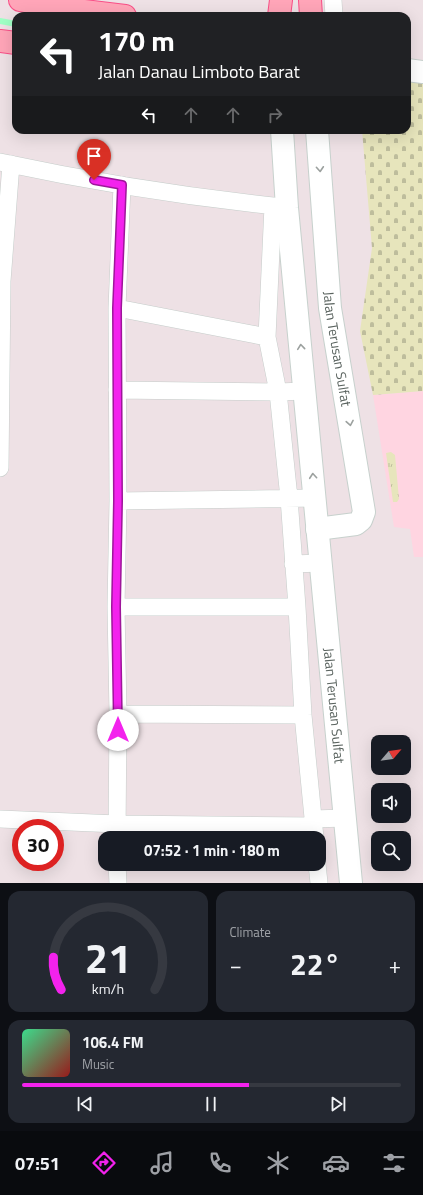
<!DOCTYPE html>
<html lang="en">
<head>
<meta charset="utf-8">
<style>
	body { margin:0; font-family:"Titillium Web",sans-serif; background:#242831; color:#f1f3f6; height:100vh; display:flex; flex-direction:column; font-size:15px; white-space:nowrap }
	* { box-sizing:border-box; margin:0 }
	p { font-size:13px; color:#9ea1a6 }
	.icon { flex:none; width:22px; height:22px; fill:none; stroke:currentColor; stroke-width:2; stroke-linecap:round; stroke-linejoin:round }
	.map { position:relative; height:883px; overflow:hidden }
	.sheet { display:flex; flex-direction:column; gap:8px; padding:8px; background:#0d0f14; flex:1 }
	.sheet>* { flex:none }
	.guide { position:absolute; left:12px; top:12px; width:399px; height:122px; border-radius:12px; box-shadow:0 4px 16px #0002; background:#202124; color:#fff; overflow:hidden }
	.needle { width:26px; rotate:61deg }
	.buttons { position:absolute; left:371px; top:735px; display:grid; gap:8px }
	.buttons a { display:grid; place-items:center; width:40px; height:40px; border-radius:8px; background:#171b24; box-shadow:0 4px 16px #0002; font-size:20px }
	.speed { position:absolute; left:12px; top:819px; display:flex; gap:8px; font-size:20px; font-weight:700; text-align:center }
	.speed>* { display:grid; place-content:center; width:52px; height:52px; border-radius:50%; background:#171b24; box-shadow:0 4px 16px #0002; line-height:1 }
	.speed .limit { border:6px solid #d22; background:#fff; color:#111 }
	.pin { position:absolute; display:grid; place-items:center; width:34px; height:34px; color:#fff; margin:-41px -17px; border-radius:50% 50% 50% 0; rotate:-45deg; box-shadow:0 0 4px #0007 }
	.pin .icon { rotate:45deg }
	.me { position:absolute; width:44px; margin:-22px; rotate:0deg; stroke-linejoin:round; filter:drop-shadow(0 0 3px #0008) }
	.turn { display:flex; align-items:center; gap:14px; height:84px; padding:0 20px; font-size:18px }
	.turn .icon { width:52px; height:52px; stroke-width:2.5 }
	.turn b { display:block; font-size:28px; line-height:34px }
	.lanes { display:flex; align-items:center; height:38px; padding:0 20px; background:#0003; justify-content:center; gap:20px; direction:ltr }
	.lanes .off { opacity:.35 }
	.big { font-size:30px; font-weight:700; line-height:1.1 }
	.sheet .tile { flex:1; display:flex; flex-direction:column; justify-content:center; gap:6px; min-width:0; padding:0 14px; border-radius:12px; background:#242831 }
	.sheet .dial { align-items:center; gap:0 }
	.dial svg { height:104px; overflow:visible; fill:none; stroke:#363941; stroke-width:7; stroke-linecap:round; text-anchor:middle }
	.dial text { fill:#f1f3f6; stroke:none }
	.song { display:flex; align-items:center; gap:12px }
	.cover { width:48px; height:48px; border-radius:6px; background:linear-gradient(135deg,hsl(150 70% 55%),hsl(0 70% 35%)) }
	.played { height:4px; border-radius:2px; background:linear-gradient(90deg,#f322ed 60%,#363941 60%) }
	.keys { display:flex; justify-content:space-around; direction:ltr }
	.heat { display:flex; justify-content:space-between; align-items:center; font-size:22px; direction:ltr }
	.sheet .tiles { flex:1; display:grid; gap:8px; grid-template-columns:1fr 1fr }
	.tile:last-child { grid-column:span 2 }
	.trip { position:absolute; left:98px; top:831px; width:228px; height:40px; border-radius:12px; background:#171b24; box-shadow:0 4px 16px #0002; font-weight:700; line-height:40px; text-align:center }
	.tab-bar { display:flex; height:64px; justify-content:space-around; align-items:center; background:#090b0e; color:#9ea1a6 }
	.tab-bar .icon { width:28px; height:28px }
	.tab-bar .on { color:#f322ed }
	.tab-bar b { font-size:18px; color:#f1f3f6 }
	.map>svg:first-child { display:block }
</style>
</head>
<body>
<div class="map">
<svg width="423" height="883" viewBox="0 0 423 883">
	<defs>
		<pattern id="grass-tufts" width="24" height="20" patternUnits="userSpaceOnUse"><rect width="24" height="20" fill="#e7e5bc"/><path d="M3 7l-1-3M5 7V3M7 7l1-3M15 17l-1-3M17 17v-4M19 17l1-3" fill="none" stroke="#bebd9c"/></pattern>
		<pattern id="cemetery-stones" width="16" height="16" patternUnits="userSpaceOnUse"><rect width="16" height="16" fill="#e7e5bc"/><path d="M2 7V4a2 2 0 0 1 4 0v3zM10 15v-3a2 2 0 0 1 4 0v3z" fill="#bebd9c"/></pattern>
	</defs>
	<rect width="100%" height="100%" fill="#eee1e5"/>
	<path fill="#ffd5e1" d="M423 391V557H414L410 529 394 527 373 395Z"/>
	<path fill="url(#grass-tufts)" d="M391 452 395 455 399 499 397 502H393L386 453Z"/>
	<path fill="url(#cemetery-stones)" d="M407 80 423 82V391L373 395 360 331 372 248 362 130H407Z"/>
	<g fill="none" stroke-linecap="round" stroke-linejoin="round">
		<path stroke="#a0ffc5" stroke-width="6" d="M0 21 16 24"/>
		<defs>
			<path id="street" d="M333 0 334 16
				M0 162C93 182 188 197 283 207
				M273 206 267 337 278 392 289 498 297 607 303 715 315 838
				M117 308 267 337
				M117 390 278 392 305 391
				M0 468 2 281 11 164
				M118 501 315 498
				M293 564 321 563
				M116 607H297
				M118 714 303 715
				M0 819 117 824 314 826
				M313 819 345 818
				M117 838 118 714 116 607 118 501 117 308 122 185
				M117 864 118 883
				M317 864 319 883"/>
			<g id="secondary">
				<path d="M407 70 423 72"/>
				<path id="s1" d="M282 130 287 208 351 883"/>
				<path id="s2" d="M317 130 330 308 364 512 361 520 356 524 317 529"/>
			</g>
			<path id="primary" d="M20 0 60 8 125 16
				M310 0 311 16
				M279 16 281 0
				M0 41 16 43"/>
		</defs>
		<use href="#street" stroke="#c5cdca" stroke-width="18"/>
		<use href="#secondary" stroke="#c7d1cd" stroke-width="24"/>
		<use href="#primary" stroke="#f94f87" stroke-width="24"/>
		<use href="#street" stroke="#fff" stroke-width="17"/>
		<use href="#secondary" stroke="#fff" stroke-width="22"/>
		<use href="#primary" stroke="#ffa5b8" stroke-width="22"/>
	</g>
	<defs><path id="oneway-chevron" d="M-2-3.5L2.5 0L-2 3.5" fill="none" stroke-width="1.6" stroke-linecap="round" stroke-linejoin="round"/></defs>
	<g stroke="#9ca19f">
		<use href="#oneway-chevron" transform="translate(320 169) rotate(86)"/>
		<use href="#oneway-chevron" transform="translate(301 347) rotate(-96)"/>
		<use href="#oneway-chevron" transform="translate(350 423) rotate(80)"/>
		<use href="#oneway-chevron" transform="translate(313 476) rotate(-95)"/>
	</g>
	<g fill="none" stroke-linecap="round" stroke-linejoin="round">
		<defs>
			<path id="route" d="M94 180 122 185 117 308 118 501 116 607 118 730"/>
		</defs>
		<use href="#route" stroke="#9e169a" stroke-width="10"/>
		<use href="#route" stroke="#f322ed" stroke-width="7"/>
	</g>
	<g text-anchor="middle" stroke-width="3" stroke-linejoin="round" paint-order="stroke">
		<g font-size="14" fill="#5a635f" stroke="#fff">
			<text dy="5" stroke="none"><textPath href="#s2" startOffset="220">Jalan Terusan Sulfat</textPath></text>
			<text dy="5" stroke="none"><textPath href="#s1" startOffset="578">Jalan Terusan Sulfat</textPath></text>
		</g>
	</g>
</svg>
<div class="buttons">
<a><svg class="needle" viewBox="-14 -14 28 28"><path d="M0-13l5 13h-10z" fill="#e53935"/><path d="M0 13l5-13h-10z" fill="#9ea1a6"/></svg></a>
<a><svg class="icon" aria-label="sound" viewBox="0 0 24 24"><path d="M4 9h4l5-4v14l-5-4H4zM17 9q2 3 0 6"/></svg></a>
<a><svg class="icon" aria-label="search" viewBox="0 0 24 24"><circle cx="10" cy="10" r="6"/><path d="M15 15l6 6"/></svg></a>
</div>
<div class="speed"><div class="limit">30</div></div>
<div class="pin" style="left:94px;top:180px;background:#d93025"><svg class="icon" aria-label="arrive" viewBox="0 0 24 24"><path d="M6 21V4h12l-3 4 3 4H6"/></svg></div>
<svg class="me" style="left:118px;top:730px" viewBox="-20 -20 40 40"><circle r="19" fill="#fff"/><path d="M0-13L10 11 0 6-10 11z" fill="#f322ed"/></svg>
<div class="trip">07:52 · 1 min · 180 m</div>
<div class="guide">
<div class="turn"><svg class="icon" aria-label="left" viewBox="0 0 24 24"><path d="M17 20v-9H6M10 6l-5 5 5 5"/></svg><div><b>170 m</b>Jalan Danau Limboto Barat</div></div>
<div class="lanes"><svg class="icon" aria-label="left" viewBox="0 0 24 24"><path d="M17 20v-9H6M10 6l-5 5 5 5"/></svg><svg class="icon off" aria-label="ahead" viewBox="0 0 24 24"><path d="M12 20V5M6 11l6-6 6 6"/></svg><svg class="icon off" aria-label="ahead" viewBox="0 0 24 24"><path d="M12 20V5M6 11l6-6 6 6"/></svg><svg class="icon off" aria-label="right" viewBox="0 0 24 24"><path d="M7 20v-9h11M14 6l5 5-5 5"/></svg></div>
</div>
</div>
<section class="sheet">
<div class="tiles">
<div class="tile dial"><svg viewBox="0 0 100 80">
<path d="M14 69A42 42 0 1 1 86 69"/>
<path d="M14 69A42 42 0 0 1 8 44" stroke="#f322ed"/>
<text x="50" y="56" font-size="32" font-weight="700">21</text>
<text x="50" y="72" font-size="11">km/h</text>
</svg></div>
<div class="tile"><p>Climate</p>
<div class="heat"><a>−</a><b class="big">22°</b><a>+</a></div>
</div>
<div class="tile">
<div class="song"><i class="cover"></i><div><b>106.4 FM</b><p>Music</p></div></div>
<div class="played"></div>
<div class="keys"><svg class="icon" aria-label="previous" viewBox="0 0 24 24"><path d="M18 5L8 12l10 7zM5 5v14"/></svg><svg class="icon" aria-label="pause" viewBox="0 0 24 24"><path d="M8 5v14M16 5v14"/></svg><svg class="icon" aria-label="next" viewBox="0 0 24 24"><path d="M6 5l10 7-10 7zM19 5v14"/></svg></div>
</div>
</div>
</section>
<nav class="tab-bar">
<b>07:51</b>
<svg class="icon on" aria-label="directions" viewBox="0 0 24 24"><path d="M12 3l9 9-9 9-9-9zM9 14v-3h6M13 9l2 2-2 2"/></svg>
<svg class="icon" aria-label="music" viewBox="0 0 24 24"><path d="M9 18V5l10-2v13"/><circle cx="6" cy="18" r="3"/><circle cx="16" cy="16" r="3"/></svg>
<svg class="icon" aria-label="phone" viewBox="0 0 24 24"><path d="M5 4h4l2 5-3 2q2 4 5 5l2-3 5 2v4C11 20 4 13 5 4z"/></svg>
<svg class="icon" aria-label="climate" viewBox="0 0 24 24"><path d="M12 3v18M4 7l16 10M4 17L20 7"/></svg>
<svg class="icon" aria-label="car" viewBox="0 0 24 24"><path d="M5 17H2v-5l4-1 3-4h7l3 4 3 1v5h-3M9 17h6M6 11h13"/><circle cx="7" cy="17" r="2"/><circle cx="17" cy="17" r="2"/></svg>
<svg class="icon" aria-label="filters" viewBox="0 0 24 24"><path d="M4 7h16M4 17h16"/><circle cx="9" cy="7" r="2"/><circle cx="15" cy="17" r="2"/></svg>
</nav>
</body>
</html>
